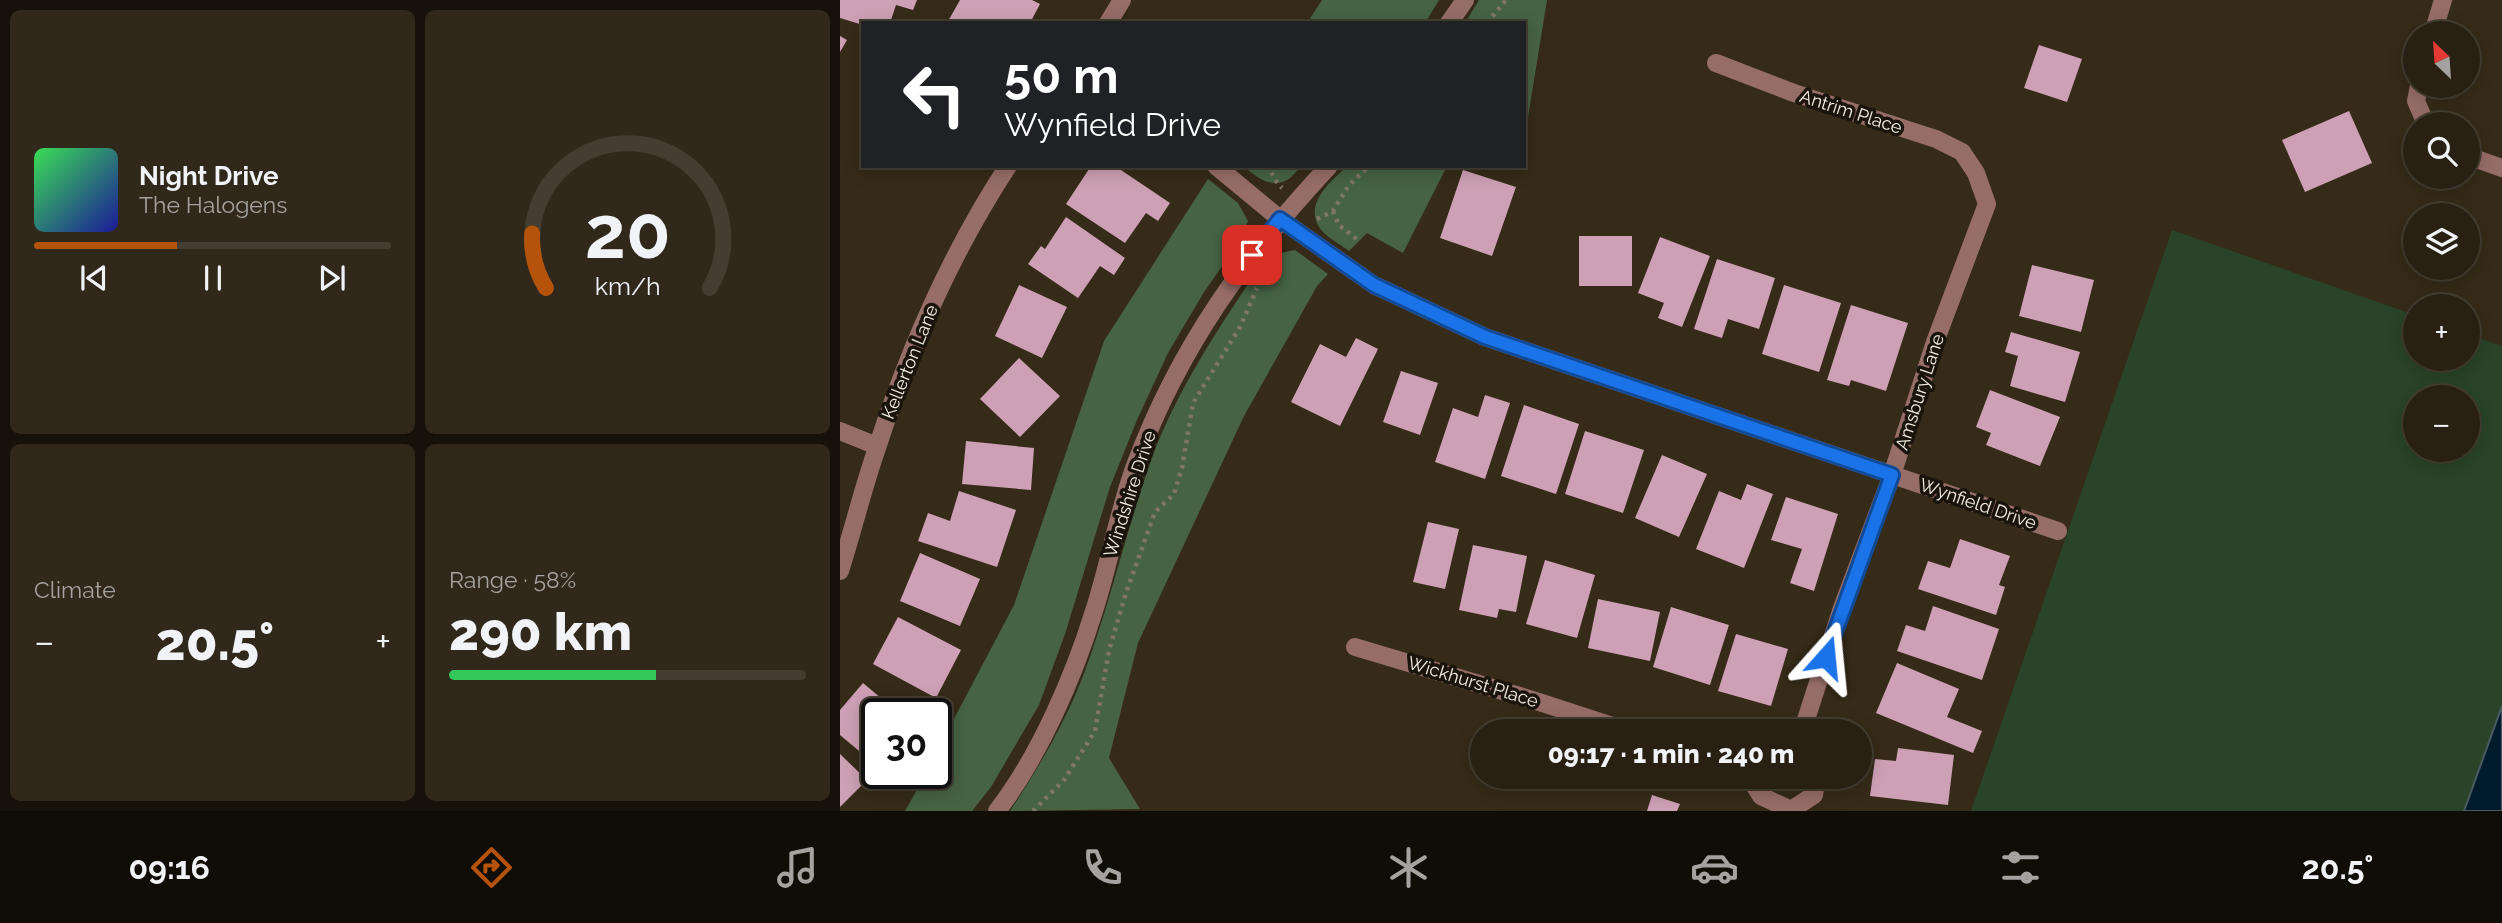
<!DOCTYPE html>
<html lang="en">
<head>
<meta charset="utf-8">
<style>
	body { margin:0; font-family:Raleway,sans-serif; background:#30281b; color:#f1f3f6; height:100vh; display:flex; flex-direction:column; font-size:26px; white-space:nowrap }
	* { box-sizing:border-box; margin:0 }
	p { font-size:23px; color:#a5a39f }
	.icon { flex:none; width:38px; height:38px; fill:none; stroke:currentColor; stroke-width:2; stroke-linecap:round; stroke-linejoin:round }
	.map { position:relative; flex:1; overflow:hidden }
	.details { display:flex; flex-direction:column; gap:10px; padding:10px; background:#16120a; width:840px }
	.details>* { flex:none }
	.top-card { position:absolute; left:21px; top:21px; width:665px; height:147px; border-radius:0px; box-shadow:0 4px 18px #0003,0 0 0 2px #443e32; background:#202124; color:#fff; overflow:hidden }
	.needle { width:46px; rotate:335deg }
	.fabs { position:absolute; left:1563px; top:21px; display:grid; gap:14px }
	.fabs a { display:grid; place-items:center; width:77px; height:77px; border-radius:50%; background:#282012; box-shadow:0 4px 18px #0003,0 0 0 2px #443e32; font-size:35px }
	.speed { position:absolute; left:21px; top:698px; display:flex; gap:14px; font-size:35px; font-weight:700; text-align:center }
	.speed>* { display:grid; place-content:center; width:91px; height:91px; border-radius:50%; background:#282012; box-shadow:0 4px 18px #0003,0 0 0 2px #443e32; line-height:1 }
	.speed .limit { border:4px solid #111; border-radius:10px; background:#fff; color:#111 }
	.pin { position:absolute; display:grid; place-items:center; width:60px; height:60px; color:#fff; margin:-30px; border-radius:14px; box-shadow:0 4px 10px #0006 }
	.me { position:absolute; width:77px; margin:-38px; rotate:18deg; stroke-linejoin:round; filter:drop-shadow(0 0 5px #0008) }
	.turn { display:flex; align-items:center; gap:24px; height:147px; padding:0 28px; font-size:32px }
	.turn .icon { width:91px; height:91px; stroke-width:2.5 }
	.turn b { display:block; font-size:49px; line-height:60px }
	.big { font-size:52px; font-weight:800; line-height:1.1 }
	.details .widget { flex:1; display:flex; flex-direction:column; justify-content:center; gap:10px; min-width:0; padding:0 24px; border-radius:10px; background:#30281b }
	.details .dial { align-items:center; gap:0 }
	.dial svg { height:182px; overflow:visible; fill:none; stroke:#443e32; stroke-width:7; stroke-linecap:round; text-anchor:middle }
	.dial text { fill:#f1f3f6; stroke:none }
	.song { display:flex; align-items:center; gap:21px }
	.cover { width:84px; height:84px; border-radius:10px; background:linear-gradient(135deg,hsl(130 70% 55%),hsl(240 70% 35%)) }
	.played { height:7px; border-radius:4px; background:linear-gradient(90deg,#b45309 40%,#443e32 40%) }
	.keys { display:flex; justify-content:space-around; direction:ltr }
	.heat { display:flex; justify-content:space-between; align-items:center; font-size:38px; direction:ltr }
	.charge { height:10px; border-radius:5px; background:linear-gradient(90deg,#34c759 58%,#443e32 0) }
	.details .tiles { flex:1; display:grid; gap:10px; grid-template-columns:repeat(2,1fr) }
	.trip { position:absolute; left:630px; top:719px; width:402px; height:70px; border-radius:35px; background:#282012; box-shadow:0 4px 18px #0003,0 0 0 2px #443e32; font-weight:800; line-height:70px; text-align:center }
	.tab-bar { display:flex; height:112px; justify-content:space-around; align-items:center; background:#100d07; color:#a5a39f }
	.tab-bar .icon { width:49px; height:49px }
	.tab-bar .active { color:#b45309 }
	.tab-bar b { font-size:32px; color:#f1f3f6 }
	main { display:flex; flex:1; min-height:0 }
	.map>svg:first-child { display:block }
</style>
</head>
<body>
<main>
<section class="details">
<div class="tiles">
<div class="widget">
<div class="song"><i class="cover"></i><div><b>Night Drive</b><p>The Halogens</p></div></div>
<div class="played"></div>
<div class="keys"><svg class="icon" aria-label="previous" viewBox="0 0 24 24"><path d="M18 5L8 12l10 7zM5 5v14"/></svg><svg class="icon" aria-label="pause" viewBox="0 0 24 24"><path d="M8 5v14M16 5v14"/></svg><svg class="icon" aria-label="next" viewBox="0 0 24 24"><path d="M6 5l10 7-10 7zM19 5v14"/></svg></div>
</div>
<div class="widget dial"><svg viewBox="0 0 100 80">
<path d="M14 69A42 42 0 1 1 86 69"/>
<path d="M14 69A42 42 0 0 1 8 45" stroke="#b45309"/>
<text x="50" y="56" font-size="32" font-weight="700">20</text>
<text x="50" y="72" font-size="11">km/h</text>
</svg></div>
<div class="widget"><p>Climate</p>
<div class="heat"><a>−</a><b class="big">20.5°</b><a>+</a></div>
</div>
<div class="widget"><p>Range · 58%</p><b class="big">290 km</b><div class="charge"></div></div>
</div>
</section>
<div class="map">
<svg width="1662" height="811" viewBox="0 0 1662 811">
	<rect width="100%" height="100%" fill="#362b18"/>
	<path fill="#294428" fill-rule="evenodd" d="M1332 230 1575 315V359H1628V334L1662 346V811H1131ZM1575 397H1628V450H1575Z"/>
	<path fill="#466344" d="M482 0H599L585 23H467Z
		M639 0H707L684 142V23H625Z
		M404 166H462C457 170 451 179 445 181 430 188 414 176 404 166Z
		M507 166H607L563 253 527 233 509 251C500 244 484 236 479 227 464 202 492 181 507 166Z
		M368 179 398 203 408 221 400 241 364 292 328 353 297 420 270 487 225 634 199 705 151 787 132 811H65L86 774H96V753L174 605 264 341Z
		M455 250 488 274 477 286 404 416 298 643 269 758 300 809 170 811C198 769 225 723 243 676 270 605 286 530 312 458 337 390 378 329 418 269L436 254Z"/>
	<path fill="#001c2c" stroke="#4a5b63" stroke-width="2" d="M1662 706V811H1624Z"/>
	<path fill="#cea0b5" d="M0 0H77L73 10 56 5 50 23H23V25L0 18Z
		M120 0H192L200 4 190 23H107Z
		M0 36 7 40 0 52Z
		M1199 45 1242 59 1227 102 1184 88Z
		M1509 111 1532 163 1465 192 1442 140Z
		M251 166H275L330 203 318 221 306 213 285 243 226 204Z
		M623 170 676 187 652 256 600 238Z
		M226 217 285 258 274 275 260 266 238 298 188 264 201 246 205 249Z
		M739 236H792V286H739Z
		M820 237 870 256 842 327 818 318 824 303 798 293Z
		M877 259 935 278 919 329 888 319 882 338 854 329Z
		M1192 265 1254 280 1241 332 1179 316Z
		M179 285 227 307 202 358 155 336Z
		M944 285 1001 303 979 372 922 354Z
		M1011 305 1068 323 1046 391 1011 380 1009 386 987 380Z
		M1171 332 1240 352 1225 402 1170 386 1178 356 1165 352Z
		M516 338 538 349 500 426 451 402 480 344 506 357Z
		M179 358 220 396 180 437 140 399Z
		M561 371 598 383 580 435 543 422Z
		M1150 390 1220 417 1200 466 1146 445 1151 433 1136 427Z
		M645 395 670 403 645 479 595 462 613 408 638 417Z
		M684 405 739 424 716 494 661 476Z
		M745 431 804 450 783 513 725 494Z
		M126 441 194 448 191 490 122 484Z
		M822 455 867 474 839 537 795 518Z
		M907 484 933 494 904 568 856 549 879 491 901 500Z
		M119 491 176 510 157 567 78 541 88 513 110 521Z
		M946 497 998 514 974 591 950 583 962 549 931 540Z
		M588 522 619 529 605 589 573 582Z
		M1120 539 1170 556 1159 585 1165 587 1156 615 1078 589 1088 561 1110 568Z
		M633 545 687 556 676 612 659 609 657 618 619 610Z
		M80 553 140 579 120 626 60 601Z
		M705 560 755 575 737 638 686 624Z
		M758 599 820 612 810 661 748 648Z
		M1093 606 1159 629 1142 680 1057 651 1066 625 1085 631Z
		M831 607 889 625 870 685 813 667Z
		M58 617 121 650 96 698 33 664Z
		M896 634 948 649 931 706 878 691Z
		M1057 663 1119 689 1107 717 1142 731 1133 753 1036 713Z
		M23 683 60 714H37V766L0 735V710Z
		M1058 748 1114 755 1108 805 1030 796 1035 759 1056 761Z
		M0 754 27 780 0 807Z
		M812 795 840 804 837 811H807Z"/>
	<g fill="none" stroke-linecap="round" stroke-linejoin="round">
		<path stroke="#7f7666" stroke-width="4.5" stroke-dasharray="3.5 5" stroke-linecap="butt" d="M647 23 666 0
			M426 166C433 172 434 181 442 188
			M493 211 499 225 519 241
			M477 219 493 211 509 185 529 166
			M193 811 224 780 255 731 269 650 286 593 315 512 334 494 342 468 353 403 400 327 417 288"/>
		<path stroke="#976d68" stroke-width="18" d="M268 23 282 0
			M609 23 625 0
			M1593 33 1603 0
			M876 63 954 93 1096 139 1122 152 1136 173 1147 204 1095 342 1052 475 1002 608 962 732
			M1579 86 1576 101 1586 124
			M1628 156 1662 168
			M376 166 440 219 534 285 645 337 1218 531
			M0 431 37 446
			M0 571C13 530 23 488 37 448 69 349 111 253 168 166
			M515 647 696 701 791 732
			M909 777 921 796 951 810 974 795 977 777
			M157 811C199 757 234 676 254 611 270 562 278 511 296 463 340 346 405 256 489 166"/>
	</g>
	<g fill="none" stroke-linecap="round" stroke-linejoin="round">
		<defs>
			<path id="route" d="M412 255 440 219 534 285 645 337 1052 475 986 657"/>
		</defs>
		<use href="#route" stroke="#114b97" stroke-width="18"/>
		<use href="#route" stroke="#1a73e8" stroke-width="12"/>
	</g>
	<g text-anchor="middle" stroke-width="7" stroke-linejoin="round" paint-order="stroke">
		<g font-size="18" fill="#f5eee2" stroke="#19150c">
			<text transform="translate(1011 112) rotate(18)" y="6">Antrim Place</text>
			<text transform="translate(70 362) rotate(-68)" y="6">Kellerton Lane</text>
			<text transform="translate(1080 392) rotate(-72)" y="6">Amsbury Lane</text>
			<text transform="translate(290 494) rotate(-72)" y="6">Windshire Drive</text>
			<text transform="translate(1138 504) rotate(19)" y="6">Wynfield Drive</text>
			<text transform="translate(633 682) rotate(17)" y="6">Wickhurst Place</text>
		</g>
	</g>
</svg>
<div class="fabs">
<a><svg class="needle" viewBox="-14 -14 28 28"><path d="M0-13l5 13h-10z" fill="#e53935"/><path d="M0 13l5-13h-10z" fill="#a5a39f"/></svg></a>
<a><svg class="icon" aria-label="search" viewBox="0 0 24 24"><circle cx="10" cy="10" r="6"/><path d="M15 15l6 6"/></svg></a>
<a><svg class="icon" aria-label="layers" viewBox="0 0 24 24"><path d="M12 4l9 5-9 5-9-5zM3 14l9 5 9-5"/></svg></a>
<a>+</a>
<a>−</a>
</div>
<div class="speed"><div class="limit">30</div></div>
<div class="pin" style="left:412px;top:255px;background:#d93025"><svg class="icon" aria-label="arrive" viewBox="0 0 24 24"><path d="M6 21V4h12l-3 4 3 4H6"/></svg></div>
<svg class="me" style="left:986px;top:657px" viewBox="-20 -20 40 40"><path d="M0-17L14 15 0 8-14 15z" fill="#1a73e8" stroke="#fff" stroke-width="4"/></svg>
<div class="trip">09:17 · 1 min · 240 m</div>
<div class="top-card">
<div class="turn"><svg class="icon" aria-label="left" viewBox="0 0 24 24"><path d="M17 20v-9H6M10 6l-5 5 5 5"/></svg><div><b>50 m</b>Wynfield Drive</div></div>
</div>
</div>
</main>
<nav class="tab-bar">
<b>09:16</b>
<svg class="icon active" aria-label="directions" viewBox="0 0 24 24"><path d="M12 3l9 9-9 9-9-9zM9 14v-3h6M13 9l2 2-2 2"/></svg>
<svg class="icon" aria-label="music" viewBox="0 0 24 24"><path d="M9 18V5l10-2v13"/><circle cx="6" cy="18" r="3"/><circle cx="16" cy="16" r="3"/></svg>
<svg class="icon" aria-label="phone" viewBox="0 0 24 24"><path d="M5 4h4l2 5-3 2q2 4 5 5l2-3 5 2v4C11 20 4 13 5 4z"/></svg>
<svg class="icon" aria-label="climate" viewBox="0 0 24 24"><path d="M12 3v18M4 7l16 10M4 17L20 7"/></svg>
<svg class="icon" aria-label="car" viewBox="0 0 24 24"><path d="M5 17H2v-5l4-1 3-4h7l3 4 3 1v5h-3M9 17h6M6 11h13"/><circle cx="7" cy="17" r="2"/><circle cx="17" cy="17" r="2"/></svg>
<svg class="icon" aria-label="filters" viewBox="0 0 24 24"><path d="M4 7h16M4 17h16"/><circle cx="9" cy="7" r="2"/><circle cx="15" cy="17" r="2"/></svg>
<b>20.5°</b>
</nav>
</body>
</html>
